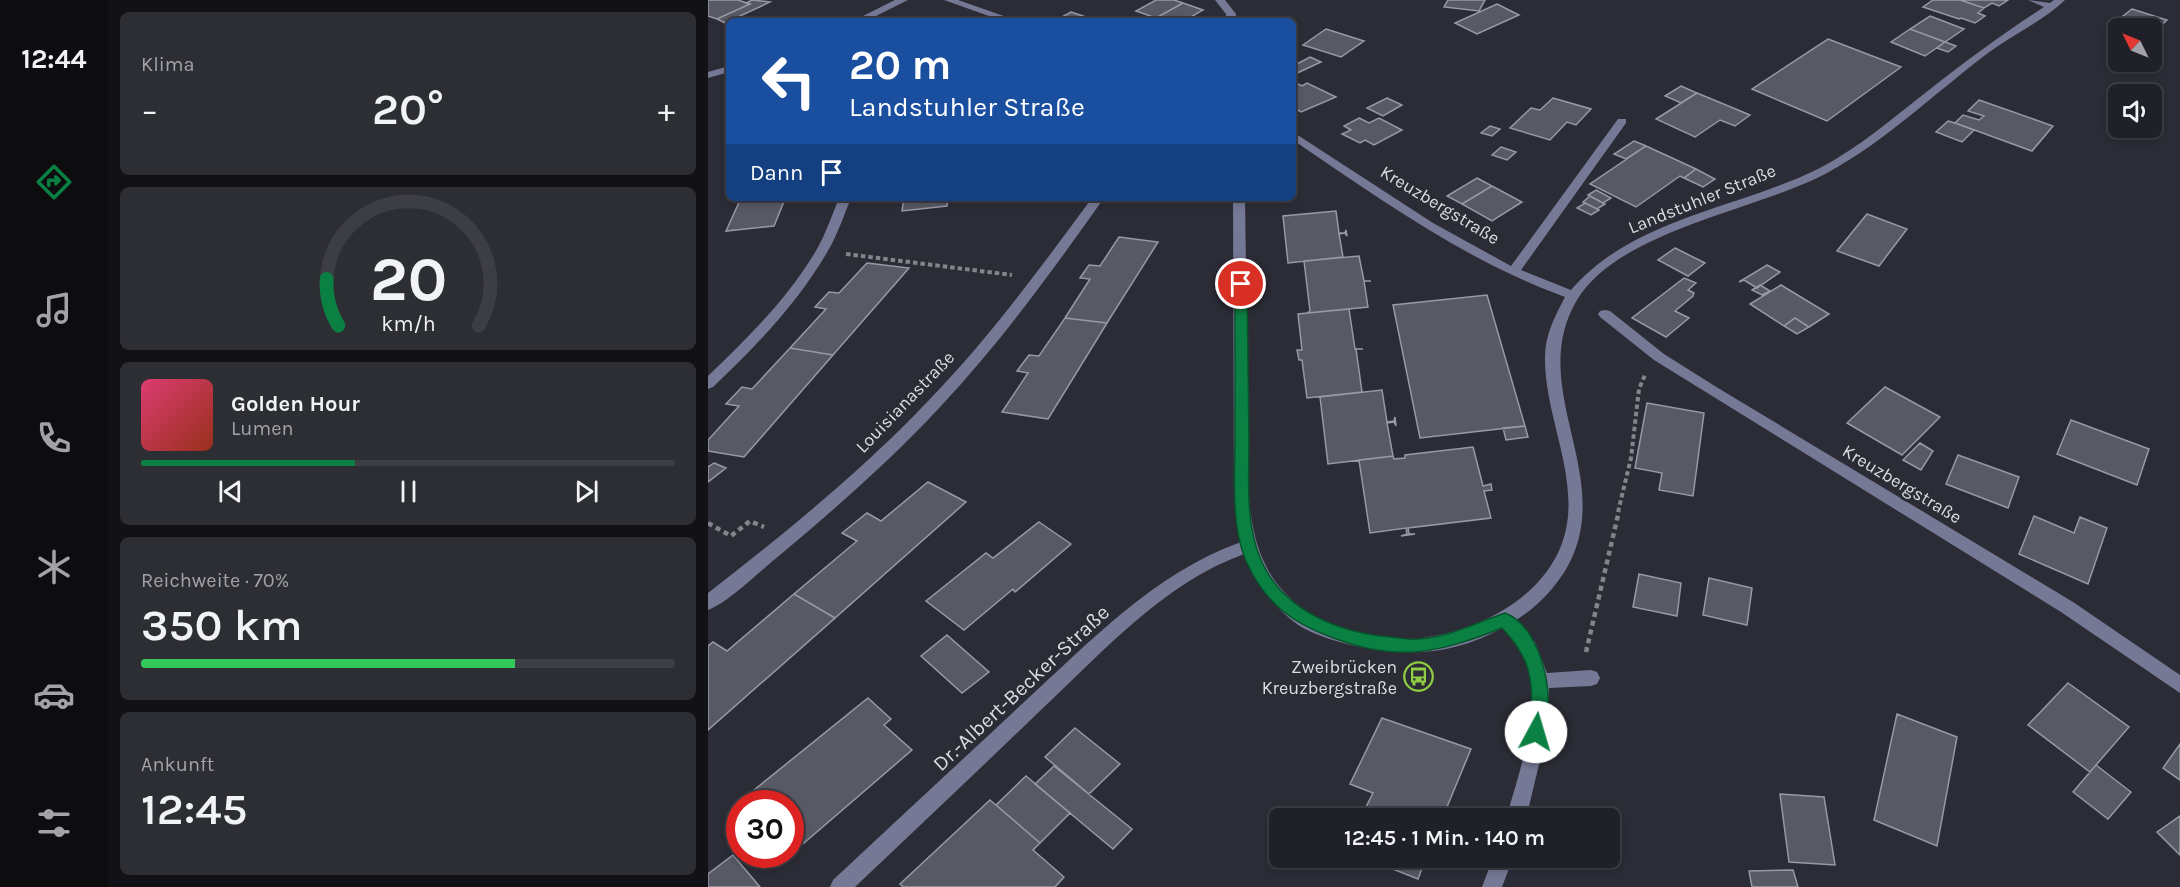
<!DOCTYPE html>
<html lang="de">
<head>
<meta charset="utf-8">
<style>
	body { margin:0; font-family:Karla,sans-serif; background:#2d2e34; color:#f1f3f6; height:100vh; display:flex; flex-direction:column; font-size:22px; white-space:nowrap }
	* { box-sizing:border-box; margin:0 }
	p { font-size:20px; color:#a2a3a8 }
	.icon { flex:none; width:33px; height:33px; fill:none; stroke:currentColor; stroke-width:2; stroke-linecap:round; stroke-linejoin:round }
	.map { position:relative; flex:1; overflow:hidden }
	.drawer { display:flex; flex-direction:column; gap:12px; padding:12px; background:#121216; width:600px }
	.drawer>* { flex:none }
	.guide { position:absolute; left:18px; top:18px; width:570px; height:183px; border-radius:9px; box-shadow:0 3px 9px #0003,0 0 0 2px #3d3e45; background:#1a4fa0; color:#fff; overflow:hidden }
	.needle { width:39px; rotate:313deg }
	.controls { position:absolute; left:1400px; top:18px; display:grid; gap:12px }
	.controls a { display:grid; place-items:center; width:54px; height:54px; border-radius:9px; background:#202128; box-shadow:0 3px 9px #0003,0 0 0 2px #3d3e45; font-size:30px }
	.speed { position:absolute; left:18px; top:790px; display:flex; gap:12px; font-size:30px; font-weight:700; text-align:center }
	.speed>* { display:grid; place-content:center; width:78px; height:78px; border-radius:50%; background:#202128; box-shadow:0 3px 9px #0003,0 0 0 2px #3d3e45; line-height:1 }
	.speed .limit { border:9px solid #d22; background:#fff; color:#111 }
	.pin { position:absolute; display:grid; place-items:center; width:51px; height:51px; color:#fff; margin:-26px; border:3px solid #fff; border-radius:50%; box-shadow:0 2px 6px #0007 }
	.me { position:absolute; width:66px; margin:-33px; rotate:6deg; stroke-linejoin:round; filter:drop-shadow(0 0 4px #0008) }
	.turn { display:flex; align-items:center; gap:21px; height:126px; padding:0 24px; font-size:27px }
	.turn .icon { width:78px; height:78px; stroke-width:2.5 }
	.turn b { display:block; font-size:42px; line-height:51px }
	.then { display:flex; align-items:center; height:57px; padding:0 24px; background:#0003; gap:12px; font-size:22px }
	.big { font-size:45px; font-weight:600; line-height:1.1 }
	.drawer .widget { flex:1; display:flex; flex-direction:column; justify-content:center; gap:9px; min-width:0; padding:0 21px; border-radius:9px; background:#2d2e34 }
	.drawer .dial { align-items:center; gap:0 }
	.dial svg { height:156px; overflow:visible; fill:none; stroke:#3d3e45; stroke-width:7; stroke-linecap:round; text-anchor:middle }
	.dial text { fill:#f1f3f6; stroke:none }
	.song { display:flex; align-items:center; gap:18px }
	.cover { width:72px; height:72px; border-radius:9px; background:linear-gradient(135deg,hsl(340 70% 55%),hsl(10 70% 35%)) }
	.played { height:6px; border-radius:3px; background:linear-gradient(90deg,#0b8043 40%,#3d3e45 40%) }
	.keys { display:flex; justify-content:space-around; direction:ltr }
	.heat { display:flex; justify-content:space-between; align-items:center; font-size:33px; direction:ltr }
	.charge { height:9px; border-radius:4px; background:linear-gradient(90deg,#34c759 70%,#3d3e45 0) }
	.trip { position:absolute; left:561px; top:808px; width:351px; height:60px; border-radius:9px; background:#202128; box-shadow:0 3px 9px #0003,0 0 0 2px #3d3e45; font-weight:600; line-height:60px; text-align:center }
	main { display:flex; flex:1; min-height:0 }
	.tabs { display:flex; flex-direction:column; width:108px; justify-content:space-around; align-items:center; background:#0d0d10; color:#a2a3a8 }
	.tabs .icon { width:42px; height:42px }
	.tabs .active { color:#0b8043 }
	.tabs b { font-size:27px; color:#f1f3f6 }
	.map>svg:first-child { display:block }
</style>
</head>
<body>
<main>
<nav class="tabs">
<b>12:44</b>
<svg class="icon active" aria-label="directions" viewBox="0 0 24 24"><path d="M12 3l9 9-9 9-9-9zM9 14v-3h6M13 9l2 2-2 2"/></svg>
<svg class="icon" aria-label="music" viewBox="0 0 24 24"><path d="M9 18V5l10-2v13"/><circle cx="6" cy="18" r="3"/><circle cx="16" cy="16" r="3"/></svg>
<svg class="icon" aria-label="phone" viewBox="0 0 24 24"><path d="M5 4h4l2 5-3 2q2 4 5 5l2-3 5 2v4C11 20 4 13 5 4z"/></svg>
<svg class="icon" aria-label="climate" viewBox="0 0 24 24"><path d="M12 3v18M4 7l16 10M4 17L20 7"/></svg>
<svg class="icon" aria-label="car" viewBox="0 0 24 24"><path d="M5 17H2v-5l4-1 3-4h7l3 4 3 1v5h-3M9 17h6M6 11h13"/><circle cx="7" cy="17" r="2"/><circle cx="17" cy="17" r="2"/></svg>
<svg class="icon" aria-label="filters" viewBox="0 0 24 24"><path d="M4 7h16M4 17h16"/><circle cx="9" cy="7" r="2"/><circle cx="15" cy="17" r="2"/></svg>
</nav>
<section class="drawer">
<div class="widget"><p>Klima</p>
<div class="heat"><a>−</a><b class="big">20°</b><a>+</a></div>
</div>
<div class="widget dial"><svg viewBox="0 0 100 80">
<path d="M14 69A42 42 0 1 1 86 69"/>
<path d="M14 69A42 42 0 0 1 8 45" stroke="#0b8043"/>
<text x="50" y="56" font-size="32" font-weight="700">20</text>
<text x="50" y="72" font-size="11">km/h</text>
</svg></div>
<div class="widget">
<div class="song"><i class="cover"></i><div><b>Golden Hour</b><p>Lumen</p></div></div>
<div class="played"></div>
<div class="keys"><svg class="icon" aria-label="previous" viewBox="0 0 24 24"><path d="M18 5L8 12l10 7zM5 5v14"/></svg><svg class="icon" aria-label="pause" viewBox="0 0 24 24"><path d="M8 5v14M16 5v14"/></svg><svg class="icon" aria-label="next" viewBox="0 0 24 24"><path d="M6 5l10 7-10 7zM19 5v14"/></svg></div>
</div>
<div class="widget"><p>Reichweite · 70%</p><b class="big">350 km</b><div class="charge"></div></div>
<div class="widget"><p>Ankunft</p><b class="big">12:45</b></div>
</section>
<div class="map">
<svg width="1472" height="887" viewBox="0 0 1472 887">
	<rect width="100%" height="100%" fill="#2b2c36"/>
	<path fill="#575964" stroke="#9899a6" stroke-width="1.5" d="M0 0H30L42 4 9 19 0 16Z
		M44 0 62 2 17 23 9 19 42 4 38 3Z
		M448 0H466L475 3 448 18 428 11Z
		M740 0H777L771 11 736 7Z
		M1225 0H1252L1276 8 1270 13 1277 16 1267 23 1253 18 1251 19 1215 7Z
		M1252 0H1300L1291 6 1284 3 1276 8Z
		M475 3 495 10 476 21H457L448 18Z
		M789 4 811 15 769 34 747 23Z
		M1424 9 1459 20 1443 34V28H1422L1406 23Z
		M363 12 375 16 366 21 352 18Z
		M1222 16 1256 29 1237 42 1202 29Z
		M618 29 656 41 633 57 595 45Z
		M1202 29 1237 42 1217 56 1183 42Z
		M1120 39 1193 67 1119 121 1044 89Z
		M1237 42 1248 46 1240 52 1229 48Z
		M602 57 613 62 585 75V66Z
		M588 83 594 86 599 83 628 97 593 112 585 107V85Z
		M973 86 989 93 973 103 957 96Z
		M989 93 1042 115 1027 126 1012 120 987 137 948 119Z
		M679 98 694 105 675 116 659 108Z
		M845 98 883 109 868 125 859 122 842 140 802 128 823 108 832 110Z
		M1271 100 1345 126 1324 151 1247 123 1255 115 1271 120 1276 116 1260 111Z
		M651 118 661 123 671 118 694 130 666 145 657 140 652 143 634 134 643 130 636 126Z
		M1240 121 1247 123 1266 130 1254 142 1228 132Z
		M782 126 792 129 784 136 773 133Z
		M926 141 938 146 918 159 906 154Z
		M938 146 988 169 976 178 972 176 928 207 882 184Z
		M793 147 808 152 799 160 784 155Z
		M988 169 1007 179 995 187 976 178Z
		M769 178 784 186 754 204 739 196Z
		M784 186 814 202 784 221 754 204Z
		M888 190 903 198 895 203 880 195Z
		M882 196 895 203 897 204 889 209 875 202Z
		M33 198H86L77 199 66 226 18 231Z
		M196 198H240L239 206 194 211Z
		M877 203 891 210 883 215 869 208Z
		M628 211 631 233H637L638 230 639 236 637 233 631 234 635 257 580 263 575 216Z
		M1159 214 1199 229 1171 266 1129 251Z
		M411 237 450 242 399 323 357 318 382 279 372 278 381 265 392 266Z
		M967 248 997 263 980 276 950 260Z
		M651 256 656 281H663H656L660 307 599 313 602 311 596 261Z
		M159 263 201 268 125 355 82 348 118 309 107 307 121 292 131 293Z
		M1059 265 1072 272 1049 288 1036 280 1031 282Z
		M976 278 988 283 980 290 986 293 985 296 967 311 981 318 958 337 924 318Z
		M1052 285 1062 291 1054 295 1044 290Z
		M1073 285 1121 314 1101 327 1087 318 1076 326 1042 304Z
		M779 295 817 426 712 438 685 305Z
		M641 309 647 349H655H648L654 392 599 398 594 360H591L589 350H594L590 314Z
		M357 318 399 323 340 419 294 412 320 373 309 371 321 355 331 356Z
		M1087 318 1101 327 1089 334 1076 326Z
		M82 348 125 355 36 457 0 451V440L31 406 18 404 34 387 44 389Z
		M1177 387 1232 417 1194 455 1139 423Z
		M674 390 679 422 686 421 687 417 688 426 686 422 679 423 685 456 620 464 612 397Z
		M939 403 996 413 985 496 951 490 954 473 927 468Z
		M1363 420 1441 449 1429 485 1349 454Z
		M817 426 820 437 798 440 795 428Z
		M1212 443 1225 451 1213 470 1195 460Z
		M765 447 775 486 783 484 784 490 776 491 783 518 700 528 701 534H707L693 536 699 534 698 528 662 533 651 460 685 456 686 459 697 458V455Z
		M1250 455 1311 477 1300 508 1238 484Z
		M6 463 18 468 0 482V467Z
		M220 482 258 502 127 618 86 594 149 541 134 533 159 513 173 521Z
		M1326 516 1366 533 1372 517 1399 528 1380 584 1311 554Z
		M331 522 363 544 307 592 305 589 256 630 218 601 278 553 285 558Z
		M931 574 973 583 969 616 925 607Z
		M1001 578 1044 588 1039 625 995 615Z
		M86 594 127 618 0 730V646L5 642 19 651Z
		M239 635 281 672 254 693 213 656Z
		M1360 683 1421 727 1382 772 1320 725Z
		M160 698 183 719 176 725 204 750 96 843 82 828V804H59L46 790Z
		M1189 714 1249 737 1229 846 1166 820Z
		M674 718 763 749 734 819H652L665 793 642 784Z
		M367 728 412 764 381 794 337 757Z
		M1472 744V780L1455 768Z
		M1388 765 1423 792 1400 819 1365 792Z
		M346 766 424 829 405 849 327 784Z
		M318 776 362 813 332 843 288 805Z
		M1072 794 1116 797 1127 865 1081 862Z
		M282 800 332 843 325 850 356 877 347 887H195L192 884Z
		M1472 816V855L1449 832Z
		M82 828 96 843 82 854Z
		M25 855 52 887H0V874Z
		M62 855H82L71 864Z
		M657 858H718L710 879Z
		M1085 870 1090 887H1044L1041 871Z"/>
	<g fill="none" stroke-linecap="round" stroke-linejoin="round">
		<path stroke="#83848c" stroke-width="4" stroke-dasharray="4.5 3" stroke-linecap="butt" d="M138 254 304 275
			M910 512 923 458 931 389 937 375"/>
		<path stroke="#83848c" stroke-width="4.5" stroke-dasharray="5 4" stroke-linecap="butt" d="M0 523 23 536 42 521 56 527
			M878 652 911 511"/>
		<path fill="#767995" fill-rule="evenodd" d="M187 0H200L158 21H145Z
			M236 0H250L310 21H295Z
			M507 0H517L528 14V21H518V14Z
			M1320 0 1342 3 1346 0H1357C1335 21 1304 35 1280 53 1227 93 1178 141 1119 173 1050 210 911 230 869 300 816 389 912 480 857 571 845 590 828 608 808 620L827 642 839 673 883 670 889 672 892 678 889 684 883 686 841 688 838 735 818 819H798C811 772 838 700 814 653 810 643 801 636 794 628 745 656 696 657 643 645 627 641 610 636 595 628 568 611 548 584 536 554 456 583 396 651 335 708 273 768 210 827 147 887H122L125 880C188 821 252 762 315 703 382 642 446 573 533 542L526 500 525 198H537C538 267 539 336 540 405 541 456 534 519 558 566 568 587 589 607 609 618 634 633 687 642 715 638 767 630 823 605 849 555 881 491 836 423 837 357 837 335 847 316 857 297 758 261 672 199 585 140V132L725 223 803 266 910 119H918V123L813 270 863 290C925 218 1029 209 1110 169 1151 148 1186 117 1221 90 1259 60 1296 33 1336 7Z
			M21 66V72L0 78V72Z
			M131 198H143C136 215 130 233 121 249 91 302 48 346 5 387L0 389V376C40 338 81 297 109 249 118 233 124 215 131 198Z
			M384 198H396C345 270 293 342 233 406 183 460 128 508 72 555 54 569 20 603 0 610V593C77 533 154 471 222 399 282 337 333 267 384 198Z
			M897 310 902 311 956 354 1010 388 1365 602 1472 675V693L1353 612 946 360 892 317 890 314 892 311Z
			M785 858H805L794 887H774Z"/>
	</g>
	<path fill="#0b8043" stroke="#07532c" stroke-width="1.5" d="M533 281 539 284C540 336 540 387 541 439 541 478 537 524 553 560 575 611 632 633 683 637 692 638 701 640 710 639 741 637 768 623 797 613 835 627 850 704 834 738L828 740 822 738C818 729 823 719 823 710 826 675 818 653 794 628 731 653 689 663 623 637 584 623 558 603 540 565 522 529 527 474 527 435 527 384 527 334 527 284Z"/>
	<defs>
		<symbol id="bus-ring" viewBox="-11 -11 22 22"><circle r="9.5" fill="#2b2c36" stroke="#8fcd42" stroke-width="1.5"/><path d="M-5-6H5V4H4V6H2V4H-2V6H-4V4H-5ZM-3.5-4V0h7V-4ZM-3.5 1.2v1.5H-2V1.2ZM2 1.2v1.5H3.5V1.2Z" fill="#8fcd42"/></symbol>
	</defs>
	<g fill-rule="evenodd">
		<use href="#bus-ring" x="694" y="660" width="33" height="33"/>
	</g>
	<g text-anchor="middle" stroke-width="6" stroke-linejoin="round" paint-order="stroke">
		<g font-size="18" fill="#dcdde3" stroke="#2b2c36">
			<text transform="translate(994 199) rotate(-22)" y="6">Landstuhler Straße</text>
			<text transform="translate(732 205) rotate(31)" y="6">Kreuzbergstraße</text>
			<text transform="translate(197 402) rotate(-46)" y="6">Louisianastraße</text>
			<text transform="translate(1194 484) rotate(31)" y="6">Kreuzbergstraße</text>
		</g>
		<g font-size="18" fill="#dcdde3" stroke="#2b2c36" text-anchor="end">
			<text x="689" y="673">Zweibrücken<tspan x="689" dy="21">Kreuzbergstraße</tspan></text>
		</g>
		<g font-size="21" fill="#dcdde3" stroke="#2b2c36">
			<text transform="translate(313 688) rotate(-43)" y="7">Dr.-Albert-Becker-Straße</text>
		</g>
	</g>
</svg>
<div class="controls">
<a><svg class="needle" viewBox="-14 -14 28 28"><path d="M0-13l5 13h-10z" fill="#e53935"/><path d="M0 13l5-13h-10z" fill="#a2a3a8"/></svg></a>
<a><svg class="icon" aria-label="sound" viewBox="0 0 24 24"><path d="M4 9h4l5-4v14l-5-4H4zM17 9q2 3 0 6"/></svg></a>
</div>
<div class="speed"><div class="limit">30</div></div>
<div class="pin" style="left:533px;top:284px;background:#d93025"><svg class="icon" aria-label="arrive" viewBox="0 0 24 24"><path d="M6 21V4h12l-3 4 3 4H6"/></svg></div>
<svg class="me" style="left:828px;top:732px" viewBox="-20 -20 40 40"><circle r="19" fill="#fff"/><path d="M0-13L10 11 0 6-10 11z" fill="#0b8043"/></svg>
<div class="trip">12:45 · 1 Min. · 140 m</div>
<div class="guide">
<div class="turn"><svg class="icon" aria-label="left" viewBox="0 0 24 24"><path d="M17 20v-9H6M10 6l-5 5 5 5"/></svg><div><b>20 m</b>Landstuhler Straße</div></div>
<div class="then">Dann<svg class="icon" aria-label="arrive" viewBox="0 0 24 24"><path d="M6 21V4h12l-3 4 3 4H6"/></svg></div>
</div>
</div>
</main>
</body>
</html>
